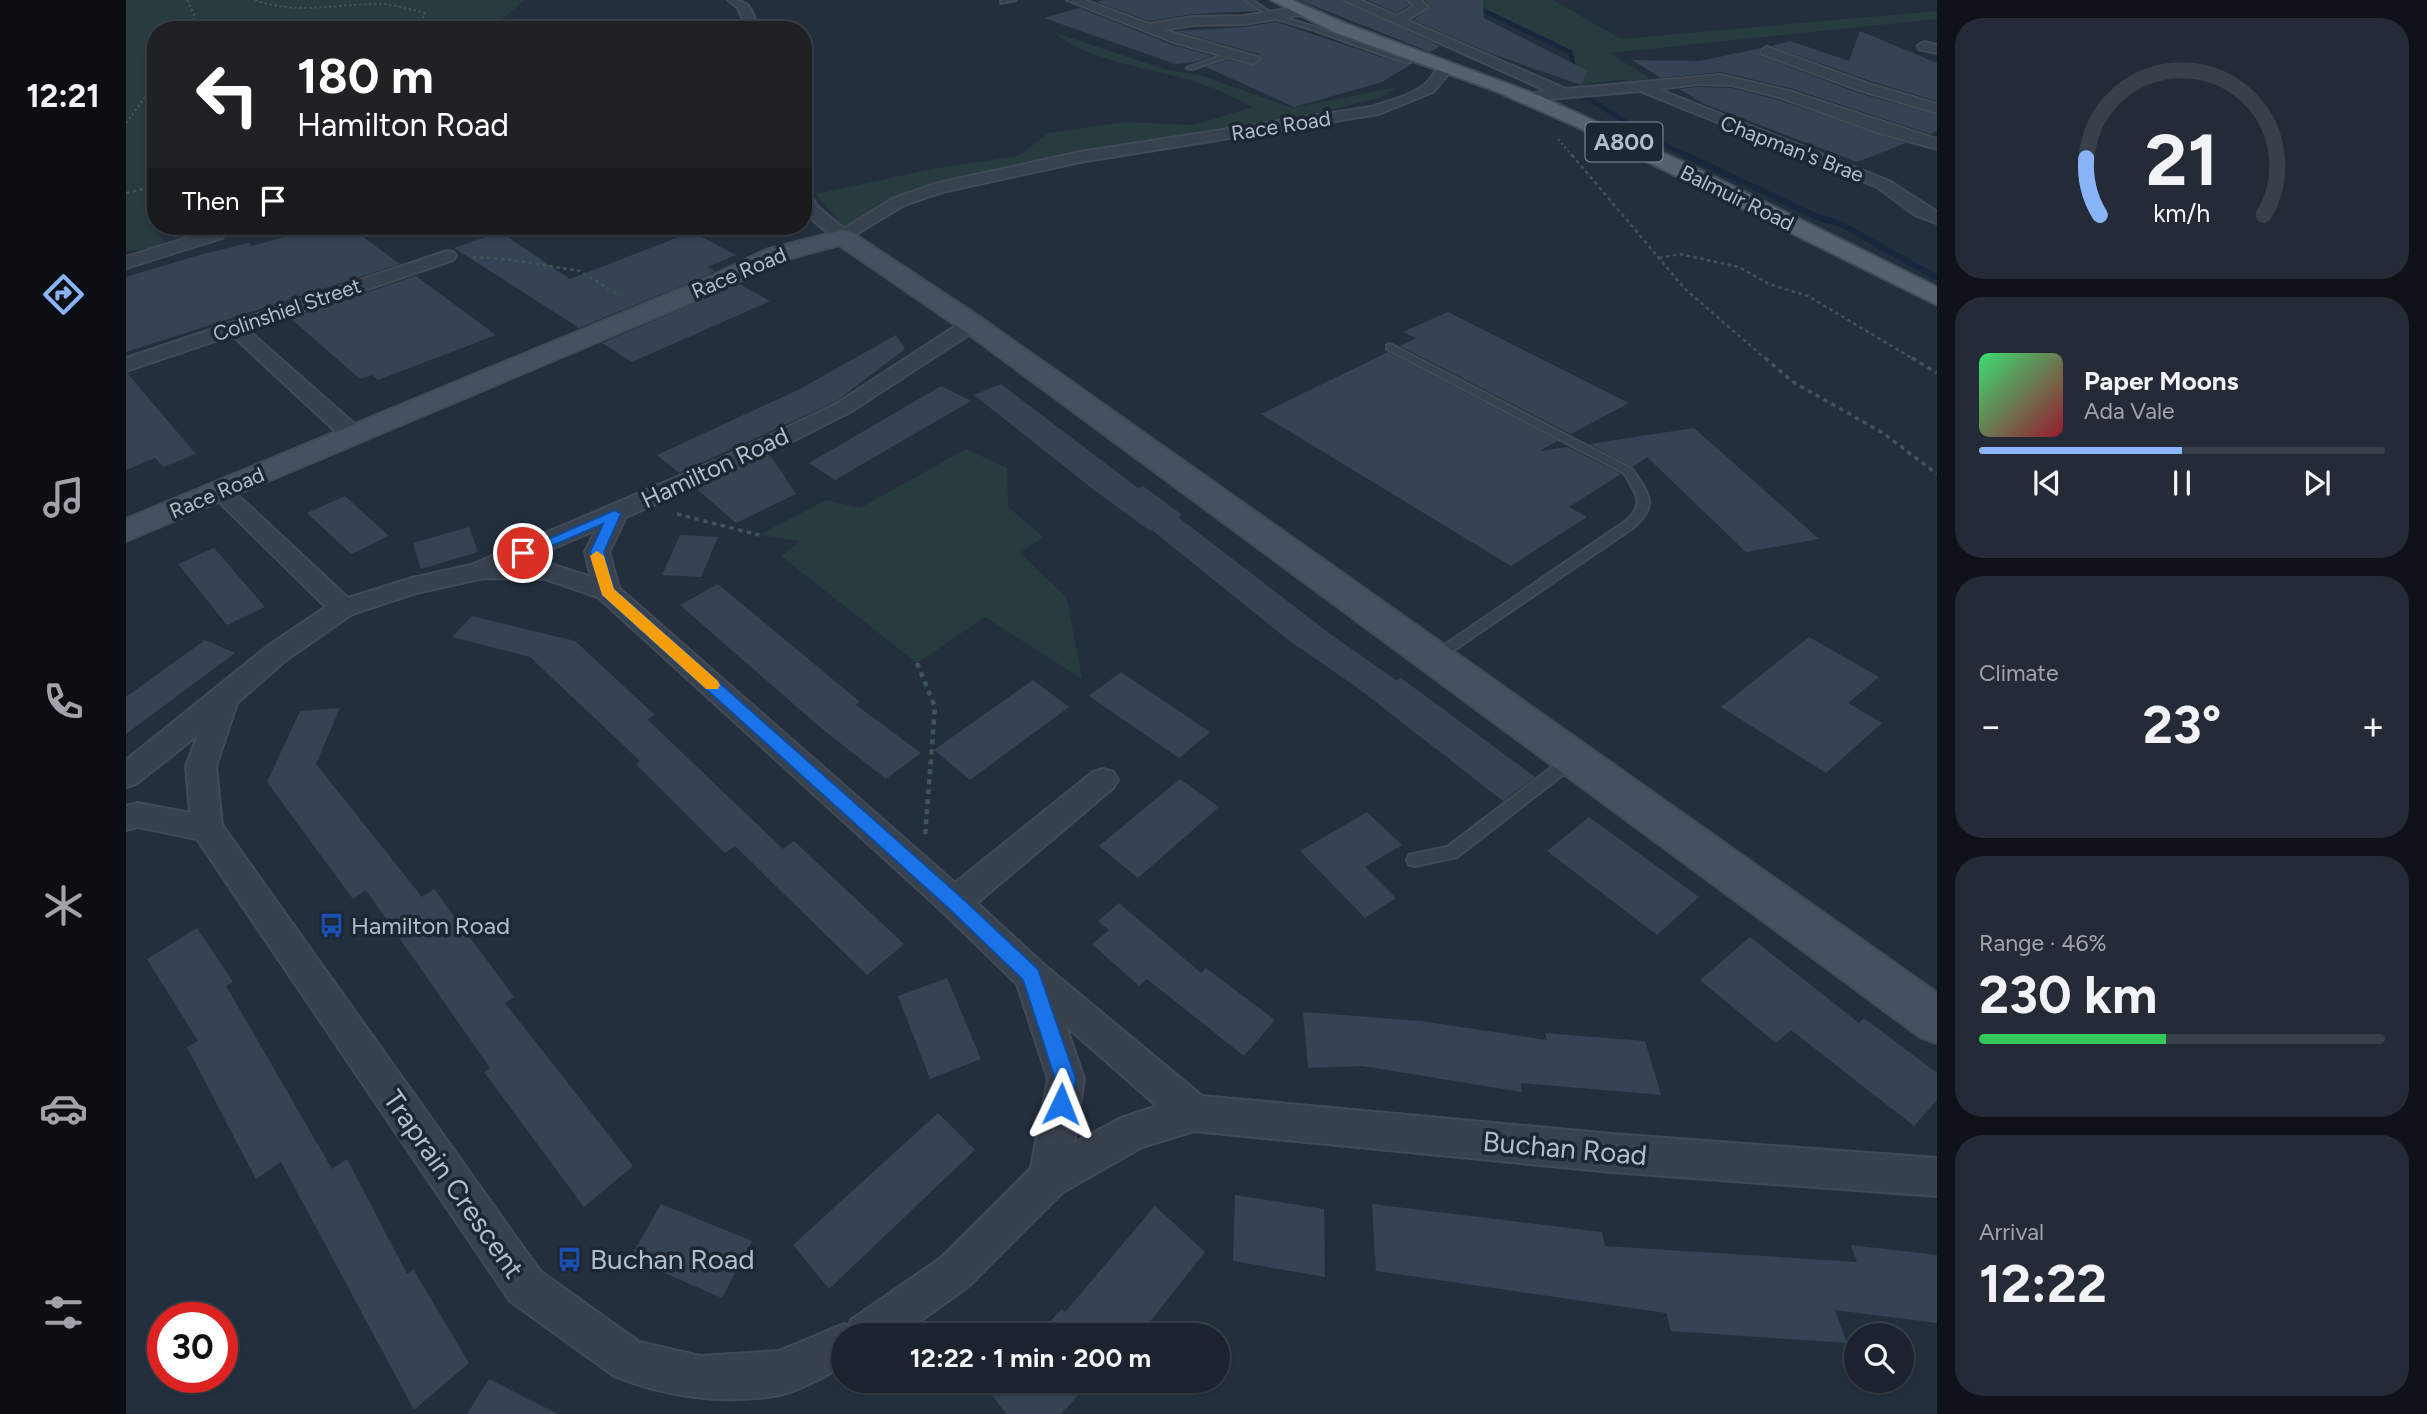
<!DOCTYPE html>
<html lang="en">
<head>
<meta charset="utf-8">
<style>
	body { margin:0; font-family:Figtree,sans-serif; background:#242b36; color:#f1f3f6; height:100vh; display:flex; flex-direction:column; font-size:26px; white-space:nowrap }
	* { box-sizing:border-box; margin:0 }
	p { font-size:23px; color:#a0a4aa }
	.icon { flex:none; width:38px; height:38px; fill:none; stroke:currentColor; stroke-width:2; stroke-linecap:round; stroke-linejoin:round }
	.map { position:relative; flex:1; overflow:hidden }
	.details { display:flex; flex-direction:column; gap:18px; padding:18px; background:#0f1319; width:490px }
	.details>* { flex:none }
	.top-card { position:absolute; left:21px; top:21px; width:665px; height:214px; border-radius:28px; box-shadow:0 2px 5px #0004,0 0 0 2px #39404a; background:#202124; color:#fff; overflow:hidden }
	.tools { position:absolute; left:1718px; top:1323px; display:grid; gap:14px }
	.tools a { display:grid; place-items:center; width:70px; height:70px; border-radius:50%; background:#1b232e; box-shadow:0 2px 5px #0004,0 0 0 2px #39404a; font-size:35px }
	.speed { position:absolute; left:21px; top:1302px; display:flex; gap:14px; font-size:35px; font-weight:700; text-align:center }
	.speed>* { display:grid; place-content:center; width:91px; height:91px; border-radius:50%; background:#1b232e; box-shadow:0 2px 5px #0004,0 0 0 2px #39404a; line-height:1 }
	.speed .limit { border:10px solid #d22; background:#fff; color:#111 }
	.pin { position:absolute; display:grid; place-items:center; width:60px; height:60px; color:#fff; margin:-30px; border:4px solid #fff; border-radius:50%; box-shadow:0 2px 7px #0007 }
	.me { position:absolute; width:77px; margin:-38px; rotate:2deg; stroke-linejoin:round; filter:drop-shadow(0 0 5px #0008) }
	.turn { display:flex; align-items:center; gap:24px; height:147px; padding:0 35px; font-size:32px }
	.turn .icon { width:91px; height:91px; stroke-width:2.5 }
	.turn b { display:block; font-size:49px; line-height:60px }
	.then { display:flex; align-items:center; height:66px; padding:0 35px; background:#0003; gap:14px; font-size:26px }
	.big { font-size:52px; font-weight:700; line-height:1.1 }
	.details .card { flex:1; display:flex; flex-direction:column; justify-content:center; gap:10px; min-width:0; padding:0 24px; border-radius:28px; background:#242b36 }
	.details .dial { align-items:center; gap:0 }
	.dial svg { height:182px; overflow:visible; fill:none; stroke:#39404a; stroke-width:7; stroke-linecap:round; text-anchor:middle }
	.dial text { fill:#f1f3f6; stroke:none }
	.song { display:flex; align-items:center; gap:21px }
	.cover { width:84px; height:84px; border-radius:10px; background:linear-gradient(135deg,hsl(140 70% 55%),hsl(350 70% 35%)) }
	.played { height:7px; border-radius:4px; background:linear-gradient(90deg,#8ab4f8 50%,#39404a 50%) }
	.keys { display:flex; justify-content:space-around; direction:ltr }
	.heat { display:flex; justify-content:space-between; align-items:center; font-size:38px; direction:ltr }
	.charge { height:10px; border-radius:5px; background:linear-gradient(90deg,#34c759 46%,#39404a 0) }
	.trip { position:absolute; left:705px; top:1323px; width:399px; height:70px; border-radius:35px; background:#1b232e; box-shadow:0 2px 5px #0004,0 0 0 2px #39404a; font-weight:700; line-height:70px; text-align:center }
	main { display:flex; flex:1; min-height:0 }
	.menu { display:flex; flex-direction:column; width:126px; justify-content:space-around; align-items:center; background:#0b0e12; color:#a0a4aa }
	.menu .icon { width:49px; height:49px }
	.menu .current { color:#8ab4f8 }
	.menu b { font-size:32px; color:#f1f3f6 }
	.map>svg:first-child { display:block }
</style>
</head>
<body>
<main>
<nav class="menu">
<b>12:21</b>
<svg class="icon current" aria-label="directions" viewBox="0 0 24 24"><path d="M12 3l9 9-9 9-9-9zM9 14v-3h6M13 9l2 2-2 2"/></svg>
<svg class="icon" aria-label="music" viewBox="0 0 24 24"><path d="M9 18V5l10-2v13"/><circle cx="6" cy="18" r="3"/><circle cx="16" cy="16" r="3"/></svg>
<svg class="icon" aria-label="phone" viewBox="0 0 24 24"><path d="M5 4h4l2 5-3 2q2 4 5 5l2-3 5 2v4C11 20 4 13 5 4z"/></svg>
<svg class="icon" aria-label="climate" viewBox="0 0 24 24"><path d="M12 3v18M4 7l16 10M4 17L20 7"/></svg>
<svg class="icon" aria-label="car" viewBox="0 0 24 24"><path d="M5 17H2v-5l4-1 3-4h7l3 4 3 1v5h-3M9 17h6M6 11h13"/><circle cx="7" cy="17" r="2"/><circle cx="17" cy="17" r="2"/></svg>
<svg class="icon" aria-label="filters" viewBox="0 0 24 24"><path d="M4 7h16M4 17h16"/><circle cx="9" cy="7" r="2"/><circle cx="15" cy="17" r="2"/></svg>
</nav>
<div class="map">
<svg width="1811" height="1414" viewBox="0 0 1811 1414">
	<rect width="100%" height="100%" fill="#242f3e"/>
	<path fill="#263c3f" d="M0 0H399L362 30H30V226H62L33 234 39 242C29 250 12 248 0 252Z
		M1336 0H1427L1495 39 1811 11V19L1484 53 1523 78 1515 81 1493 80 1453 85 1444 52Z
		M927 32 1038 69 1077 76 1166 108 1272 87 1253 98 1179 116 813 183 755 203 718 228 690 194 806 169 892 156 923 133 998 122 1068 125 1127 107C1108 97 1084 86 1063 80 1020 67 962 61 927 32Z
		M840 449 881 468 882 507 917 537 894 553 941 598 956 679 859 617 791 663 655 556 674 541 633 535 700 500 734 508Z"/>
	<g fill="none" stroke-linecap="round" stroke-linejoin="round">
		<path stroke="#17263c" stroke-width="4.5" d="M1336 0 1444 52 1450 74
			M1460 97 1530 141 1564 157"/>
		<path stroke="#17263c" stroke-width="6" d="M1560 155 1691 217 1715 224 1811 278"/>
	</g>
	<path fill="#364354" d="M978 0H1116L1131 11 1067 14 1023 21 971 2Z
		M1173 0H1216L1314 46 1304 52Z
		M1241 0H1279L1284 5 1271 13Z
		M1299 0H1357L1358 18 1462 71 1455 85 1361 52 1287 20 1305 7Z
		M953 8 1046 45 1087 56 1069 62 1049 64 918 18Z
		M1150 22 1279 65H1284L1256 82 1168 107 1080 67 1102 60 1128 66 1137 61 1133 54 1049 31 1118 27Z
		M1734 31 1811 63V101L1744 81 1645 46 1664 41 1723 61Z
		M1635 48 1633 50 1635 56 1732 93 1811 115V131L1804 134 1664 88 1595 72 1535 78 1506 60 1574 61Z
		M1572 87 1606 88 1652 100 1780 143 1731 162 1576 103 1553 89Z
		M173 226H222L274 264 0 352V277L73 255 123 243 126 246 175 232Z
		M374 232 444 279 566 232 610 255 581 267 589 271 580 276 453 328 328 248Z
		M290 276 370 335 252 380 246 375 234 379 164 318Z
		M613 284 644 301 506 362 476 343Z
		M1322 312 1503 403 1445 434 1274 346 1290 338 1277 332Z
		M770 335 779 349 709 402 553 473 531 455 674 389Z
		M1262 352 1432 441 1413 451 1442 447 1495 474 1443 507 1461 517 1385 566 1135 414Z
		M0 373H1L70 454 37 467 29 458 0 470Z
		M875 384 1012 488 1017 486 1056 515 1052 517 1207 636 1270 680 1275 678 1409 777 1377 801 1233 689 1161 639 1026 530 1024 531 968 490 848 395Z
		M815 386 845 401 709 480 683 463Z
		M1568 428 1693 539 1620 552 1521 457 1507 467 1463 444Z
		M644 455 670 494 610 523 571 489Z
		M219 496 263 536 225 554 181 513Z
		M343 527 352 552 295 569 287 543Z
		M554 535 592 537 575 577 536 575Z
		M88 548 139 607 101 625 52 564Z
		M592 584 734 702 730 705 795 753 760 779 695 728 554 605Z
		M346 616 449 641 529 715 521 719 657 849 668 841 778 944 741 975 609 846 599 853 510 764 514 761 404 657 326 637Z
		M1683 637 1753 677 1722 703 1756 723 1700 773 1595 707Z
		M79 640 109 653 0 734V697Z
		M995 672 1084 732 1053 758 963 696Z
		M907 680 943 707 844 780 808 750Z
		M214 708 190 764 296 897 308 889 388 997 379 1003 507 1166 458 1207 358 1072 364 1068 240 890 227 899 141 782 174 711Z
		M1054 779 1093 807 1012 878 973 846Z
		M1241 812 1276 845 1239 867 1270 898 1239 918 1174 851Z
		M1463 817 1573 897 1531 935 1421 851Z
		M993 903 1075 973 1080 968 1149 1020 1118 1056 1021 979 1013 986 966 944 983 930 972 921Z
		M71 928 107 982 100 986 206 1169 221 1159 281 1274 287 1269 343 1363 288 1410 155 1162 130 1179 61 1047 72 1041 21 959Z
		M1624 937 1733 1023 1738 1018 1811 1073V1100L1788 1126 1665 1030 1650 1043 1574 980Z
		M821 978 855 1059 804 1079 772 996Z
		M1177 1012 1295 1021 1421 1040 1419 1033 1519 1041 1535 1095 1395 1083 1396 1092 1236 1066 1182 1068Z
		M812 1113 849 1150 703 1289 667 1245Z
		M1109 1195 1198 1209 1199 1277 1107 1261Z
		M535 1204 626 1241 596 1298 504 1258Z
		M1246 1204 1476 1232 1479 1246 1731 1262 1725 1245 1811 1255V1323L1709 1310 1721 1343 1545 1331 1540 1313 1250 1271Z
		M1029 1206 1079 1252 1015 1333 1013 1331 1009 1335H911L936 1309 939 1312Z
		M363 1379 432 1414H341Z
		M866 1381H966L935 1414H880L860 1387Z"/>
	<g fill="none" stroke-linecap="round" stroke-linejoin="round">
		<defs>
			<path id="lane" d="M878 0H890L875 3V1Z
				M1119 0H1126L1148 15 1192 28 1285 62 1280 63 1188 30 1144 17Z
				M1103 53 1105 56 1066 69 1061 68Z
				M1264 344 1506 469C1522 494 1534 503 1508 527L1309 663 1304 661 1302 658 1304 655 1500 521C1520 503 1510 493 1498 473L1261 349V345Z
				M1447 753 1452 755 1454 759 1452 763 1331 857 1289 866 1283 865 1281 860 1283 855 1321 847 1442 755Z"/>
			<path id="street" d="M602 0C626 0 625 10 633 30H621L612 8Z
				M941 0H958L1023 24 1067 17 1118 16 1174 7 1180 11 1174 15 1118 24 1067 25 1037 30 1132 57 1134 60 1127 64 1047 42Z
				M1218 0H1234L1271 16 1288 6 1282 0H1295L1302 7 1281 20 1440 89 1594 75 1663 91 1811 139V149L1754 133 1653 97 1606 85 1572 84 1532 89 1763 181 1811 212V223L1789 215 1751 187 1514 91 1399 101V95L1421 91Z
				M1798 42 1811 45V53L1793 49 1792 46Z
				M1641 47 1743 84 1811 104V113L1733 90 1636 54 1635 51Z
				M1321 63 1328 67 1307 92 1253 114 954 162 816 192 778 205 717 242 711 241 677 211V191L683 193 691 206 718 229 766 199 812 183 954 152 1245 107C1262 101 1282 97 1297 86 1307 79 1309 67 1321 63Z
				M90 229 96 230 99 234 96 238 0 268V257Z
				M321 251 327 252 330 256 327 260 122 330 234 429 237 434 234 439H218L106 335 0 371V358Z
				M846 318 853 320 856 324 853 328 724 412 623 463 500 517 483 552 493 588 829 883 967 772 977 769 987 772 992 780 987 788 851 903 917 964 1076 1096 1486 1134 1811 1158V1196L1486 1172 1068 1131 1016 1147 937 1192 843 1286 775 1335H718V1367C697 1376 674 1391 653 1395 598 1405 539 1397 488 1376L384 1301 71 839 12 827 0 830V806L12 803 64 813 60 766 72 735 10 784 0 787V760L142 646 200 607 83 492 87 487H103L222 598 286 578 345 565 607 453 710 404 839 320ZM470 530 459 552 465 577 421 563H393ZM358 578 419 579 472 597 817 912 891 984 922 1079 905 1168 815 1258 725 1320 723 1326 718 1324 653 1351 574 1356 513 1342 414 1271 96 825 90 766 111 703 160 660 226 614 290 593ZM940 1026 1031 1106 995 1118 948 1143 958 1079Z"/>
			<path id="secondary" d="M717 230 725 232 855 318 1811 993V1043L1794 1037 837 330 713 245 658 260 599 288 0 541V519L581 278 640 250Z"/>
			<path id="primary" d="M1145 0H1166L1221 24 1412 95 1566 166 1811 287V305L1449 126 1367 90 1208 32Z"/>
		</defs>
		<use href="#lane" stroke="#414a57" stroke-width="4"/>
		<use href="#street" stroke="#414a57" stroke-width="4"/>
		<use href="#secondary" stroke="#414a57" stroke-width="4"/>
		<use href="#primary" stroke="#414a57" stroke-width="4"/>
		<path stroke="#3f5557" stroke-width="2" stroke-dasharray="2.5 2.5" stroke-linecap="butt" d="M61 0 68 14V30
			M129 0C170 15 208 4 250 4 267 4 283 9 299 13L291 30
			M0 123 30 82
			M1432 139 1447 157"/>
		<path stroke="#3f5557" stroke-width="2.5" stroke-dasharray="3.5 3.5" stroke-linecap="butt" d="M1446 155 1559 289 1641 360
			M0 193 30 186
			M347 257 380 259 454 271 494 296
			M1533 258 1554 254 1613 267 1643 284 1682 296 1789 360"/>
		<path stroke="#3f5557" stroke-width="3.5" stroke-dasharray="4.5 4.5" stroke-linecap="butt" d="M1639 358 1667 382 1757 433 1811 474
			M1786 358 1811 373
			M551 514 633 535"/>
		<path stroke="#3f5557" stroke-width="4.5" stroke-dasharray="5 5" stroke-linecap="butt" d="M791 663 809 707 799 836"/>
		<use href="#lane" fill="#38414e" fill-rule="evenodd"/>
		<use href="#street" fill="#38414e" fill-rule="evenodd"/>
		<use href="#secondary" fill="#465061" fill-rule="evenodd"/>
		<use href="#primary" fill="#56606e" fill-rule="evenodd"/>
	</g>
	<path fill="#1a73e8" stroke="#114b97" stroke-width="2" d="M489 510 495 514 478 552 488 589 834 896 912 969 950 1079 943 1111 935 1114 928 1111 925 1104 929 1079 897 980 821 907 476 595 464 552 477 524 402 556 397 557 390 553Z"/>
	<path fill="#f59e0b" d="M471 551 478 556 488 589 592 681 594 685 592 689H580L476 595 464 556Z"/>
	<defs>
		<symbol id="bus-bare" viewBox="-9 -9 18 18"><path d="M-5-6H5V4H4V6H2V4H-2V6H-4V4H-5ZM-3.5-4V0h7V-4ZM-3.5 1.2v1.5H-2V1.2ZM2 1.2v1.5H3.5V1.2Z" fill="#1a4fb4" stroke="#1d2633" stroke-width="2.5" paint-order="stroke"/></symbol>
	</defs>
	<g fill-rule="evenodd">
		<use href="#bus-bare" x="188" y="908" width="35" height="35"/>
		<use href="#bus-bare" x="426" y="1242" width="35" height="35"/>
	</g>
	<g text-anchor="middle" stroke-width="7" stroke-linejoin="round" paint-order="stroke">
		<g font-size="21" fill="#b4bcc9" stroke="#1d2633">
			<text transform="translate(1155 126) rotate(-9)" y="7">Race Road</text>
			<text transform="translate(1666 149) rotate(21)" y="7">Chapman's Brae</text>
			<text transform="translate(1611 198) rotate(26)" y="7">Balmuir Road</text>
			<text transform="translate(613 273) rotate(-23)" y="7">Race Road</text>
			<text transform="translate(161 310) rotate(-19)" y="7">Colinshiel Street</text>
			<text transform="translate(91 493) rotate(-23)" y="7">Race Road</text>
		</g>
		<rect fill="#1d2633" stroke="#878f9c" stroke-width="2" x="1459.5" y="122.5" width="77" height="39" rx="5"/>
		<g font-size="23" font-weight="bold" fill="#b4bcc9">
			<text x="1498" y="150">A800</text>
		</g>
		<g font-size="24" fill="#b4bcc9" stroke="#1d2633">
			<text transform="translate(589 468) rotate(-25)" y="8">Hamilton Road</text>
		</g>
		<g font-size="24" fill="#b4bcc9" stroke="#1d2633" text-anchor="start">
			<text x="225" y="934">Hamilton Road</text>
		</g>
		<g font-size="28" fill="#b4bcc9" stroke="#1d2633">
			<text transform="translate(1439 1148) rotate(5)" y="10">Buchan Road</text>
			<text transform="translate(328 1184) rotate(55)" y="10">Traprain Crescent</text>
		</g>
		<g font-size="28" fill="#b4bcc9" stroke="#1d2633" text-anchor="start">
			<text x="464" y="1269">Buchan Road</text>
		</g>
	</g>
</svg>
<div class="tools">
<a><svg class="icon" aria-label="search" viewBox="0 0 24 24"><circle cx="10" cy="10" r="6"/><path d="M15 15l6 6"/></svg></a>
</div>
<div class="speed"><div class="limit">30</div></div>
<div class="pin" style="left:397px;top:553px;background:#d93025"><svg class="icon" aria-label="arrive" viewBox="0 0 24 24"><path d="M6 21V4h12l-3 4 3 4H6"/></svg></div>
<svg class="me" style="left:935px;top:1104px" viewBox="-20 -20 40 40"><path d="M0-17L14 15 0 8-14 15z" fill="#1a73e8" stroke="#fff" stroke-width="4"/></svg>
<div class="trip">12:22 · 1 min · 200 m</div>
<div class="top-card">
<div class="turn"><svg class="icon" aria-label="left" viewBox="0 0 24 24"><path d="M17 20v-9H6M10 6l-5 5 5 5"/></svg><div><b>180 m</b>Hamilton Road</div></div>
<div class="then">Then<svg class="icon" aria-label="arrive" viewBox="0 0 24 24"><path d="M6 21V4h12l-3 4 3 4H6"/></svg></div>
</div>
</div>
<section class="details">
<div class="card dial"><svg viewBox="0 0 100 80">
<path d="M14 69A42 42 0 1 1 86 69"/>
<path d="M14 69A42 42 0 0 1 8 44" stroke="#8ab4f8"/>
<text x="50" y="56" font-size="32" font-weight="700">21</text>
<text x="50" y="72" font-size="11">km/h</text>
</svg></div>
<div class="card">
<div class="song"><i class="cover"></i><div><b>Paper Moons</b><p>Ada Vale</p></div></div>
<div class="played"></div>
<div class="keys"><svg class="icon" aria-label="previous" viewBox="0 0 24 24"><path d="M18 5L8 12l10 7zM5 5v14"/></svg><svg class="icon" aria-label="pause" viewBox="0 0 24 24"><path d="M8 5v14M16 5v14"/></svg><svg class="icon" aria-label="next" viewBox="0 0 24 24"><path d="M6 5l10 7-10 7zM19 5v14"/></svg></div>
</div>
<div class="card"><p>Climate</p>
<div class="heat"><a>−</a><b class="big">23°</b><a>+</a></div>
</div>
<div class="card"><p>Range · 46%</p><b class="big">230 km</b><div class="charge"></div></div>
<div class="card"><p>Arrival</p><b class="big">12:22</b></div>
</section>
</main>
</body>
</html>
